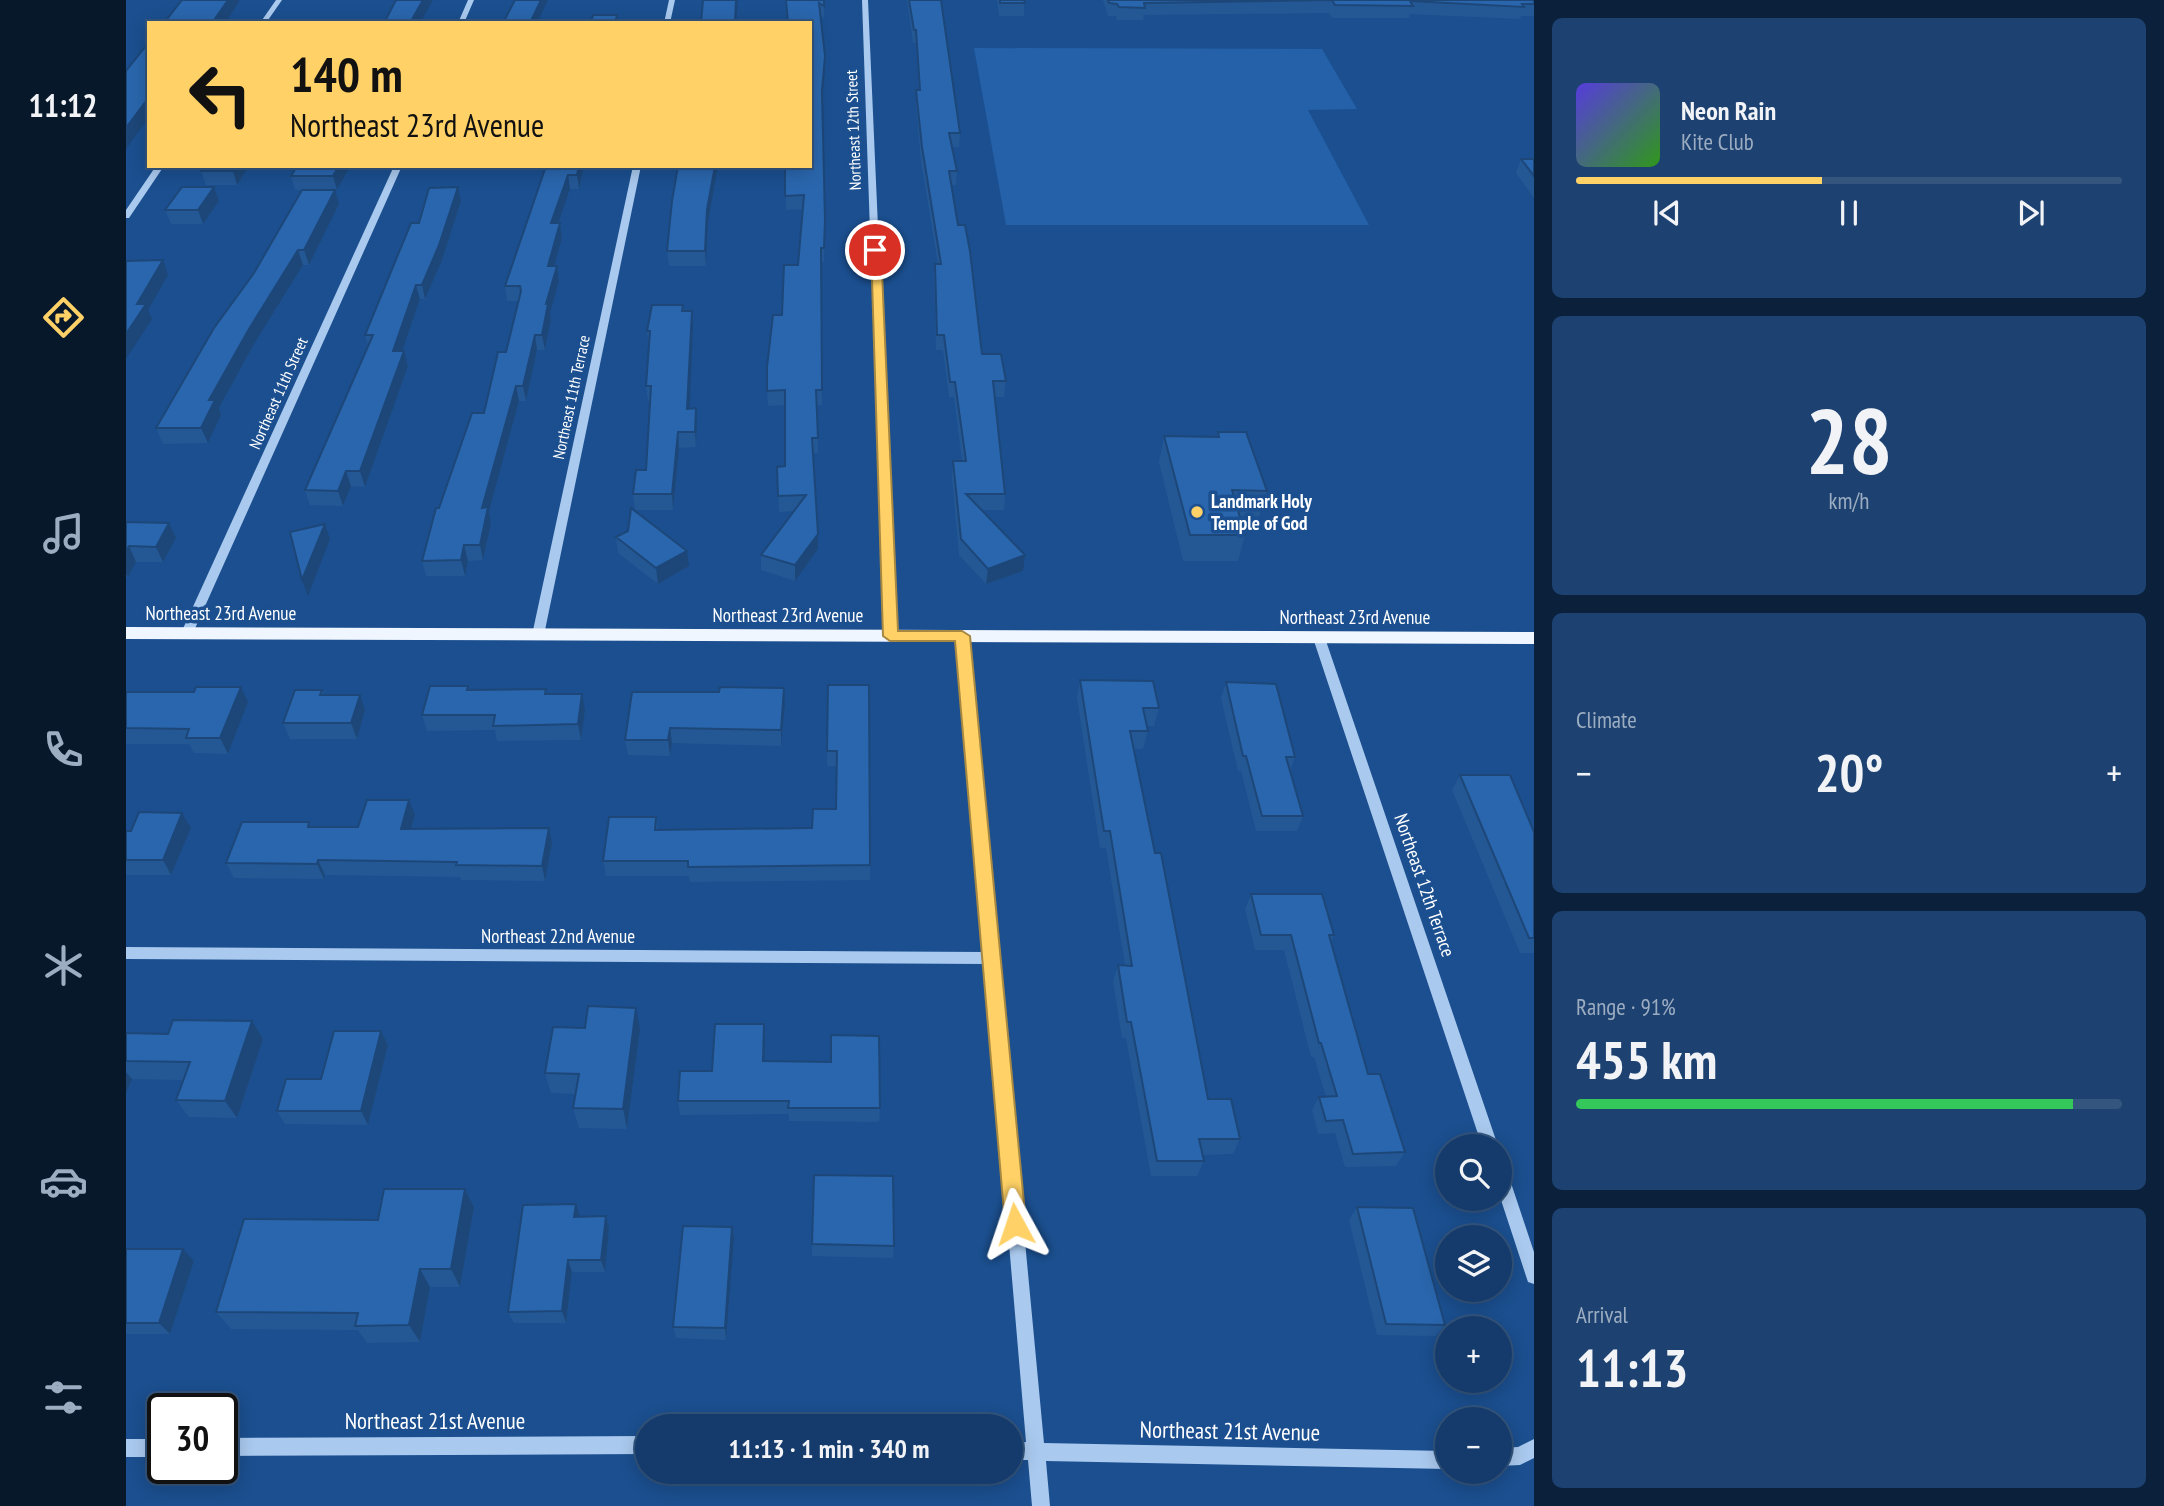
<!DOCTYPE html>
<html lang="en">
<head>
<meta charset="utf-8">
<style>
	body { margin:0; font-family:"PT Sans Narrow",sans-serif; background:#1d4271; color:#f1f3f6; height:100vh; display:flex; flex-direction:column; font-size:26px; white-space:nowrap }
	* { box-sizing:border-box; margin:0 }
	p { font-size:23px; color:#9dadc1 }
	.icon { flex:none; width:38px; height:38px; fill:none; stroke:currentColor; stroke-width:2; stroke-linecap:round; stroke-linejoin:round }
	.map { position:relative; flex:1; overflow:hidden }
	.sheet { display:flex; flex-direction:column; gap:18px; padding:18px; background:#0b203b; width:630px }
	.sheet>* { flex:none }
	.guide { position:absolute; left:21px; top:21px; width:665px; height:147px; border-radius:0px; box-shadow:0 4px 18px #0003,0 0 0 2px #33557e; background:#ffd166; color:#111; overflow:hidden }
	.buttons { position:absolute; left:1309px; top:1134px; display:grid; gap:14px }
	.buttons a { display:grid; place-items:center; width:77px; height:77px; border-radius:50%; background:#143b6b; box-shadow:0 4px 18px #0003,0 0 0 2px #33557e; font-size:35px }
	.speed { position:absolute; left:21px; top:1393px; display:flex; gap:14px; font-size:35px; font-weight:700; text-align:center }
	.speed>* { display:grid; place-content:center; width:91px; height:91px; border-radius:50%; background:#143b6b; box-shadow:0 4px 18px #0003,0 0 0 2px #33557e; line-height:1 }
	.speed .limit { border:4px solid #111; border-radius:10px; background:#fff; color:#111 }
	.pin { position:absolute; display:grid; place-items:center; width:60px; height:60px; color:#fff; margin:-30px; border:4px solid #fff; border-radius:50%; box-shadow:0 2px 7px #0007 }
	.me { position:absolute; width:77px; margin:-38px; rotate:355deg; stroke-linejoin:round; filter:drop-shadow(0 0 5px #0008) }
	.turn { display:flex; align-items:center; gap:24px; height:147px; padding:0 28px; font-size:32px }
	.turn .icon { width:91px; height:91px; stroke-width:2.5 }
	.turn b { display:block; font-size:49px; line-height:60px }
	.big { font-size:52px; font-weight:700; line-height:1.1 }
	.sheet .card { flex:1; display:flex; flex-direction:column; justify-content:center; gap:10px; min-width:0; padding:0 24px; border-radius:10px; background:#1d4271 }
	.sheet .dial { align-items:center; gap:0 }
	.dial b { font-size:91px; line-height:1 }
	.song { display:flex; align-items:center; gap:21px }
	.cover { width:84px; height:84px; border-radius:10px; background:linear-gradient(135deg,hsl(250 70% 55%),hsl(110 70% 35%)) }
	.played { height:7px; border-radius:4px; background:linear-gradient(90deg,#ffd166 45%,#33557e 45%) }
	.keys { display:flex; justify-content:space-around; direction:ltr }
	.heat { display:flex; justify-content:space-between; align-items:center; font-size:38px; direction:ltr }
	.charge { height:10px; border-radius:5px; background:linear-gradient(90deg,#34c759 91%,#33557e 0) }
	.trip { position:absolute; left:509px; top:1414px; width:388px; height:70px; border-radius:35px; background:#143b6b; box-shadow:0 4px 18px #0003,0 0 0 2px #33557e; font-weight:700; line-height:70px; text-align:center }
	main { display:flex; flex:1; min-height:0 }
	.menu { display:flex; flex-direction:column; width:126px; justify-content:space-around; align-items:center; background:#08182b; color:#9dadc1 }
	.menu .icon { width:49px; height:49px }
	.menu .current { color:#ffd166 }
	.menu b { font-size:32px; color:#f1f3f6 }
	.map>svg:first-child { display:block }
</style>
</head>
<body>
<main>
<nav class="menu">
<b>11:12</b>
<svg class="icon current" aria-label="directions" viewBox="0 0 24 24"><path d="M12 3l9 9-9 9-9-9zM9 14v-3h6M13 9l2 2-2 2"/></svg>
<svg class="icon" aria-label="music" viewBox="0 0 24 24"><path d="M9 18V5l10-2v13"/><circle cx="6" cy="18" r="3"/><circle cx="16" cy="16" r="3"/></svg>
<svg class="icon" aria-label="phone" viewBox="0 0 24 24"><path d="M5 4h4l2 5-3 2q2 4 5 5l2-3 5 2v4C11 20 4 13 5 4z"/></svg>
<svg class="icon" aria-label="climate" viewBox="0 0 24 24"><path d="M12 3v18M4 7l16 10M4 17L20 7"/></svg>
<svg class="icon" aria-label="car" viewBox="0 0 24 24"><path d="M5 17H2v-5l4-1 3-4h7l3 4 3 1v5h-3M9 17h6M6 11h13"/><circle cx="7" cy="17" r="2"/><circle cx="17" cy="17" r="2"/></svg>
<svg class="icon" aria-label="filters" viewBox="0 0 24 24"><path d="M4 7h16M4 17h16"/><circle cx="9" cy="7" r="2"/><circle cx="15" cy="17" r="2"/></svg>
</nav>
<div class="map">
<svg width="1408" height="1506" viewBox="0 0 1408 1506">
	<rect width="100%" height="100%" fill="#1b4f8f"/>
	<path fill="#2461a8" d="M848 48 1196 49 1231 109 1182 110 1243 225H880Z"/>
	<g fill="none" stroke-linecap="round" stroke-linejoin="round">
		<path fill="#a9c9ee" fill-rule="evenodd" d="M150 0H156L140 23H134Z
			M342 0H348L338 23H332Z
			M543 0H549L544 23H538Z
			M736 0H742L770 636 764 640 758 636Z
			M30 166H38L3 218H0V210Z
			M268 166H276L67 633 61 637 57 636 55 633Z
			M507 166H515L418 635 412 639 406 635Z
			M836 632 842 636 918 1443 1321 1451V1469L920 1461 924 1506H906L902 1460H886V1442H900L859 964 0 959V947L858 952 830 636Z
			M1193 634 1199 638 1372 1146H1356L1187 638Z
			M1374 1167 1380 1169 1382 1174 1408 1252V1284L1402 1282 1400 1276 1374 1197Z
			M522 1436V1454L96 1456V1438Z
			M0 1439H37V1457H0Z
			M1408 1439V1458L1394 1465 1374 1466V1448L1392 1447Z"/>
		<path fill="#f0f6ff" fill-rule="evenodd" d="M0 627 1408 632V644L0 639Z"/>
	</g>
	<path fill="#245895" d="M659 0H698V18L695 16 699 69 696 102 699 235 698 262H695L696 405H691L692 453H687L692 549 669 581 635 570V555L668 511 653 512 651 467 659 466V405L642 406 641 391 656 315 672 265 677 209 660 210 659 166 684 23H661Z
		M781 0H815L834 133 833 147H826L831 171 830 185H825L856 354 880 381 878 397H868L879 494 878 510H855L897 571 860 584 833 555 826 477 827 461H836L828 397H823L817 350H810L808 279 809 264H812L795 161 790 104V90H793L790 43H787Z
		M871 0H898V16H873Z
		M977 0H1408V16H1395L1394 19 1284 14 1283 18H1206L1203 13 1018 15 1017 20H991L990 16H982Z
		M1395 159H1408V198L1390 173Z
		M78 166H123L111 185H80L75 171Z
		M224 166 211 190H169L165 176Z
		M420 166H458L453 189H444L432 223H434L436 238 428 266H431L433 281 424 313 425 319 419 350H411L400 401H393L363 511 365 523 357 560 342 561 339 576H300L296 561 313 508 358 413 380 352 392 301H381L379 286Z
		M552 166H592L582 223 580 266H543L541 251Z
		M88 187 93 201 77 224H45L39 210Z
		M335 201 316 260 299 299H294L276 351H278L282 366 239 487 225 486 217 506 184 505 179 490 242 346 239 335 293 223Z
		M213 204 183 265H177L128 344 93 408 95 415 82 443 37 444 30 428 88 328Z
		M557 305 558 311H566L567 326 563 408 571 423 570 447 553 448 547 510H509L507 494 520 470 524 401H522L520 386 523 346 521 331Z
		M1092 432 1141 491 1133 517 1114 516 1119 535 1112 561H1057L1033 462 1038 436 1091 437Z
		M0 522 43 523 50 538 37 562H10L2 577H0Z
		M490 537 563 566 532 584 492 553Z
		M954 680 1033 708 1028 726H1021L1022 731 1017 749H1008L1082 1099 1114 1139 1107 1154 1077 1155 1078 1161 1071 1176H1025L1000 1038H996L987 982 992 965H999L980 848H974L951 698Z
		M1100 682 1169 757 1164 771 1177 816 1171 831H1130L1115 771H1112L1095 698Z
		M702 685 744 865V880L564 882 563 876H480L477 861 530 817 532 830 686 828 710 809V766H701Z
		M115 687 122 702 102 754 68 753 63 744H0V692H68Z
		M658 688 659 704 655 746 546 743 544 756 502 755 499 740 593 692Z
		M196 690 198 695 239 710 231 739H164L157 723Z
		M343 690 421 694 459 710 455 740 371 741 369 730 301 731 296 715Z
		M1334 775 1408 832V953H1394L1326 790Z
		M56 813 65 828 45 875H0V831H5Z
		M289 815 285 829 426 843 419 881 335 880 334 877 199 875 198 879 108 878 100 863 185 827H232Z
		M1125 894 1208 935 1205 942 1242 1074 1279 1152 1270 1166 1219 1167 1209 1133 1192 1134 1186 1110 1193 1097H1200L1188 1057H1185L1158 950H1129L1119 909Z
		M126 1021 137 1039 111 1118 63 1117 50 1100 57 1080 6 1079 0 1093V1033L42 1034Z
		M514 1029 501 1129 453 1128 447 1108 450 1094 425 1093 419 1073Z
		M255 1031 262 1045 242 1125 159 1124 151 1111 195 1079Z
		M639 1039 638 1061 754 1108 753 1122 663 1121V1114L554 1115 552 1101 586 1071Z
		M339 1189 348 1207 334 1287H304L294 1342 241 1343 232 1330 105 1329 90 1312 252 1220Z
		M1231 1207 1319 1325 1309 1336 1251 1335 1223 1220Z
		M454 1216H480L483 1228 479 1272H446L440 1323H388L382 1312Z
		M606 1227 608 1239 600 1340 550 1338 547 1327Z
		M686 1244 768 1246 767 1258 686 1256Z
		M0 1249 68 1261 44 1334H0Z"/>
	<path fill="#1d4779" d="M102 0H113V2L99 23H86Z
		M297 0H307L294 23H284Z
		M415 0H422L411 23H404Z
		M610 0H612L610 23H609Z
		M699 56V69L696 104V91Z
		M23 97V117L0 149V128Z
		M110 166H123L111 185 107 171Z
		M213 166H224L211 190 207 176Z
		M453 166H458L453 189 451 175Z
		M589 166H592L582 223 580 266 579 251 581 209Z
		M442 175 444 189 427 238 425 223Z
		M88 187 93 201 77 224 72 210Z
		M332 187 335 201 316 260 299 299 296 285Z
		M209 190 213 204 183 265 178 250Z
		M434 223 436 238 424 281 422 266Z
		M172 250 177 265 128 344 93 408 95 415 82 443 75 428 83 400 123 329Z
		M37 260 42 275 22 310 26 319 0 359V334L11 304Z
		M431 266 433 281 424 313 425 319 419 350 416 335 420 304Z
		M290 285 294 299 271 366 267 351Z
		M566 311 567 326 563 424 561 409Z
		M409 335 411 350 400 401 397 386Z
		M278 351 282 366 239 487 234 471Z
		M390 386 393 401 363 511 365 523 357 560 354 545 356 508Z
		M570 408 571 423 570 447 569 432Z
		M552 432 553 448 547 510 546 494Z
		M220 471 225 486 217 506 212 491Z
		M43 523 50 538 37 562 30 547Z
		M199 524 204 539 182 596 176 580Z
		M692 534V549L669 581V565Z
		M338 545 342 561 339 576 335 560Z
		M3 546 10 562 2 577 0 574V551Z
		M561 551 563 566 532 584 530 568Z
		M899 555 897 571 860 584 862 569Z
		M115 687 122 702 102 754 94 738Z
		M658 688 659 704 655 746V730Z
		M456 694 459 710 455 740 452 724Z
		M234 695 239 710 231 739 225 723Z
		M544 728 546 743 544 756 542 740Z
		M283 800 289 815 280 844 275 829Z
		M56 813 65 828 45 875 37 860Z
		M423 828 426 843 419 881 416 866Z
		M192 860 199 875 198 879 191 864Z
		M510 1008 514 1029 501 1129 497 1109Z
		M126 1021 137 1039 111 1118 99 1101Z
		M638 1024 639 1039 638 1075 637 1061Z
		M255 1031 262 1045 242 1125 235 1111Z
		M0 1072 6 1079 0 1093Z
		M339 1189 348 1207 334 1287 325 1269Z
		M450 1204 454 1216 448 1217Z
		M480 1216 483 1228 479 1272 475 1260Z
		M606 1227 608 1239 600 1340 599 1328Z
		M57 1249 68 1261 44 1334 33 1323Z
		M442 1260 446 1272 440 1323 436 1311Z
		M294 1269 304 1287 294 1342 283 1325Z"/>
	<path fill="#2a66ad" stroke="#1d4779" stroke-width="2" d="M56 0H102L86 23H38Z
		M270 0H297L284 23H258Z
		M389 0H415L404 23H377Z
		M577 0H610L609 23H575Z
		M660 0H698V6L693 3 699 56 696 91 699 220 698 248H695L696 390H690L692 438H686L692 534 669 565 635 555 680 495 652 496 651 467 659 466V390L641 391V367L647 315H656L658 265H672L678 195 659 196V166H684V23H662Z
		M783 0H815L834 133H823L831 171H823L832 225H839L844 251 856 354H875L880 381H867L879 494H840L899 555 862 569 835 539 827 461H840L829 382H824L818 335H811L809 264H815L796 147 790 90H794L790 30H788Z
		M874 0H898L899 3H874Z
		M982 0H1408V4H1396L1398 7 1284 1 1287 6 1209 5 1206 0 1018 3 1019 8 993 7 991 4 983 3Z
		M467 15H491L489 23H465Z
		M23 42V97L0 128V71Z
		M1395 159H1408V176Z
		M78 166H110L107 171H75Z
		M171 166H213L207 176H165Z
		M420 166H453L451 175H442L425 223H434L422 266H431L420 304H422L416 335H409L397 386H390L356 508 362 507 354 545H338L335 560 296 561 310 508H313L346 413H358L372 352H380L395 291 394 286H379Z
		M552 166H589L581 209 579 251H541L546 201Z
		M56 187H88L72 210H39Z
		M332 187 313 245 296 285H290L267 351H278L234 471H220L212 491 179 490 247 335H239L285 223H293L303 188Z
		M176 190H209L178 250H172L123 329 83 400H89L75 428H30L88 328 128 273Z
		M37 260 11 304H20L0 334V261Z
		M526 305H557L556 311H566L561 409 570 408 569 432H552L546 494H507L510 470H520L525 386H520L524 331H521Z
		M1092 432H1120L1141 491 1106 490 1119 535H1064L1038 436 1093 437Z
		M505 508 561 551 530 568 490 537 502 531Z
		M0 522 43 523 30 547 3 546 0 551Z
		M199 524 176 580 164 532Z
		M954 680 1027 681 1033 708H1017L1022 731H1004L1029 853H1035L1082 1099H1105L1114 1139H1073L1078 1161H1031L1005 1022H1001L992 965 1006 966 984 831H978Z
		M1100 682 1150 684 1169 757H1160L1177 816H1136L1120 756H1117Z
		M702 685H743L744 865 562 867V861H477L483 817H530L529 830 686 828 687 809H710L711 751H701Z
		M304 686H342L341 690 420 689 419 694H456L452 724 367 726 369 715H296Z
		M70 687H115L94 738H60L63 729 0 728V692H68Z
		M594 687 658 688 655 730 544 728 542 740H499L506 692H593Z
		M169 690H196L194 695H234L225 723H157Z
		M1334 775H1384L1408 832V938H1403Z
		M241 800H283L275 829 423 828 416 866 330 865 331 862 192 860 191 864 100 863 116 822H183L182 827H232Z
		M13 812 56 813 37 860H0V831H5Z
		M1125 894H1196L1208 935H1203L1242 1074H1254L1279 1152 1227 1154 1217 1120 1200 1121 1193 1097 1211 1096 1195 1043H1193L1165 935H1135Z
		M462 1006 510 1008 497 1109 447 1108 453 1074 419 1073 427 1027 459 1028Z
		M47 1020 126 1021 99 1101 50 1100 64 1062 0 1061V1033L42 1034Z
		M589 1024H638L637 1061 705 1062V1035L753 1036 754 1108H662L663 1101H552L554 1071H586Z
		M208 1031H255L235 1111H151L160 1079H195Z
		M688 1175 767 1176 768 1246 686 1244Z
		M258 1189H339L325 1269H294L283 1325 229 1326 232 1313 90 1312 118 1219 252 1220Z
		M450 1204 448 1217 480 1216 475 1260H442L436 1311 382 1312 397 1205Z
		M1231 1207 1287 1208 1319 1325 1260 1324Z
		M557 1226 606 1227 599 1328 547 1327Z
		M0 1249H57L33 1323H0Z"/>
	<path fill="#ffd166" stroke="#a68842" stroke-width="2" d="M745 247 755 250 772 631H836L844 636 900 1224 897 1231 889 1234 882 1231 879 1224 829 641H764L757 636Z"/>
	<circle fill="#ffd166" stroke="#1b4f8f" stroke-width="2.5" cx="1071" cy="512" r="7"/>
	<g text-anchor="middle" stroke-width="7" stroke-linejoin="round" paint-order="stroke">
		<g font-size="16" fill="#fff" stroke="#1b4f8f">
			<text transform="translate(727 130) rotate(-92)" y="6">Northeast 12th Street</text>
			<text transform="translate(152 393) rotate(-66)" y="6">Northeast 11th Street</text>
			<text transform="translate(445 397) rotate(-78)" y="6">Northeast 11th Terrace</text>
		</g>
		<g font-size="19" font-weight="bold" fill="#fff" stroke="#1b4f8f" text-anchor="start">
			<text x="1085" y="508">Landmark Holy<tspan x="1085" dy="22">Temple of God</tspan></text>
		</g>
		<g font-size="19" fill="#fff" stroke="#1b4f8f">
			<text x="95" y="620">Northeast 23rd Avenue</text>
			<text x="662" y="622">Northeast 23rd Avenue</text>
			<text x="1229" y="624">Northeast 23rd Avenue</text>
			<text transform="translate(1299 885) rotate(71)" y="7">Northeast 12th Terrace</text>
			<text x="432" y="943">Northeast 22nd Avenue</text>
		</g>
		<g font-size="23" fill="#fff" stroke="#1b4f8f">
			<text x="309" y="1429">Northeast 21st Avenue</text>
			<text transform="translate(1104 1431) rotate(1)" y="8">Northeast 21st Avenue</text>
		</g>
	</g>
</svg>
<div class="buttons">
<a><svg class="icon" aria-label="search" viewBox="0 0 24 24"><circle cx="10" cy="10" r="6"/><path d="M15 15l6 6"/></svg></a>
<a><svg class="icon" aria-label="layers" viewBox="0 0 24 24"><path d="M12 4l9 5-9 5-9-5zM3 14l9 5 9-5"/></svg></a>
<a>+</a>
<a>−</a>
</div>
<div class="speed"><div class="limit">30</div></div>
<div class="pin" style="left:749px;top:250px;background:#d93025"><svg class="icon" aria-label="arrive" viewBox="0 0 24 24"><path d="M6 21V4h12l-3 4 3 4H6"/></svg></div>
<svg class="me" style="left:889px;top:1224px" viewBox="-20 -20 40 40"><path d="M0-17L14 15 0 8-14 15z" fill="#ffd166" stroke="#fff" stroke-width="4"/></svg>
<div class="trip">11:13 · 1 min · 340 m</div>
<div class="guide">
<div class="turn"><svg class="icon" aria-label="left" viewBox="0 0 24 24"><path d="M17 20v-9H6M10 6l-5 5 5 5"/></svg><div><b>140 m</b>Northeast 23rd Avenue</div></div>
</div>
</div>
<section class="sheet">
<div class="card">
<div class="song"><i class="cover"></i><div><b>Neon Rain</b><p>Kite Club</p></div></div>
<div class="played"></div>
<div class="keys"><svg class="icon" aria-label="previous" viewBox="0 0 24 24"><path d="M18 5L8 12l10 7zM5 5v14"/></svg><svg class="icon" aria-label="pause" viewBox="0 0 24 24"><path d="M8 5v14M16 5v14"/></svg><svg class="icon" aria-label="next" viewBox="0 0 24 24"><path d="M6 5l10 7-10 7zM19 5v14"/></svg></div>
</div>
<div class="card dial"><b>28</b><p>km/h</p></div>
<div class="card"><p>Climate</p>
<div class="heat"><a>−</a><b class="big">20°</b><a>+</a></div>
</div>
<div class="card"><p>Range · 91%</p><b class="big">455 km</b><div class="charge"></div></div>
<div class="card"><p>Arrival</p><b class="big">11:13</b></div>
</section>
</main>
</body>
</html>
